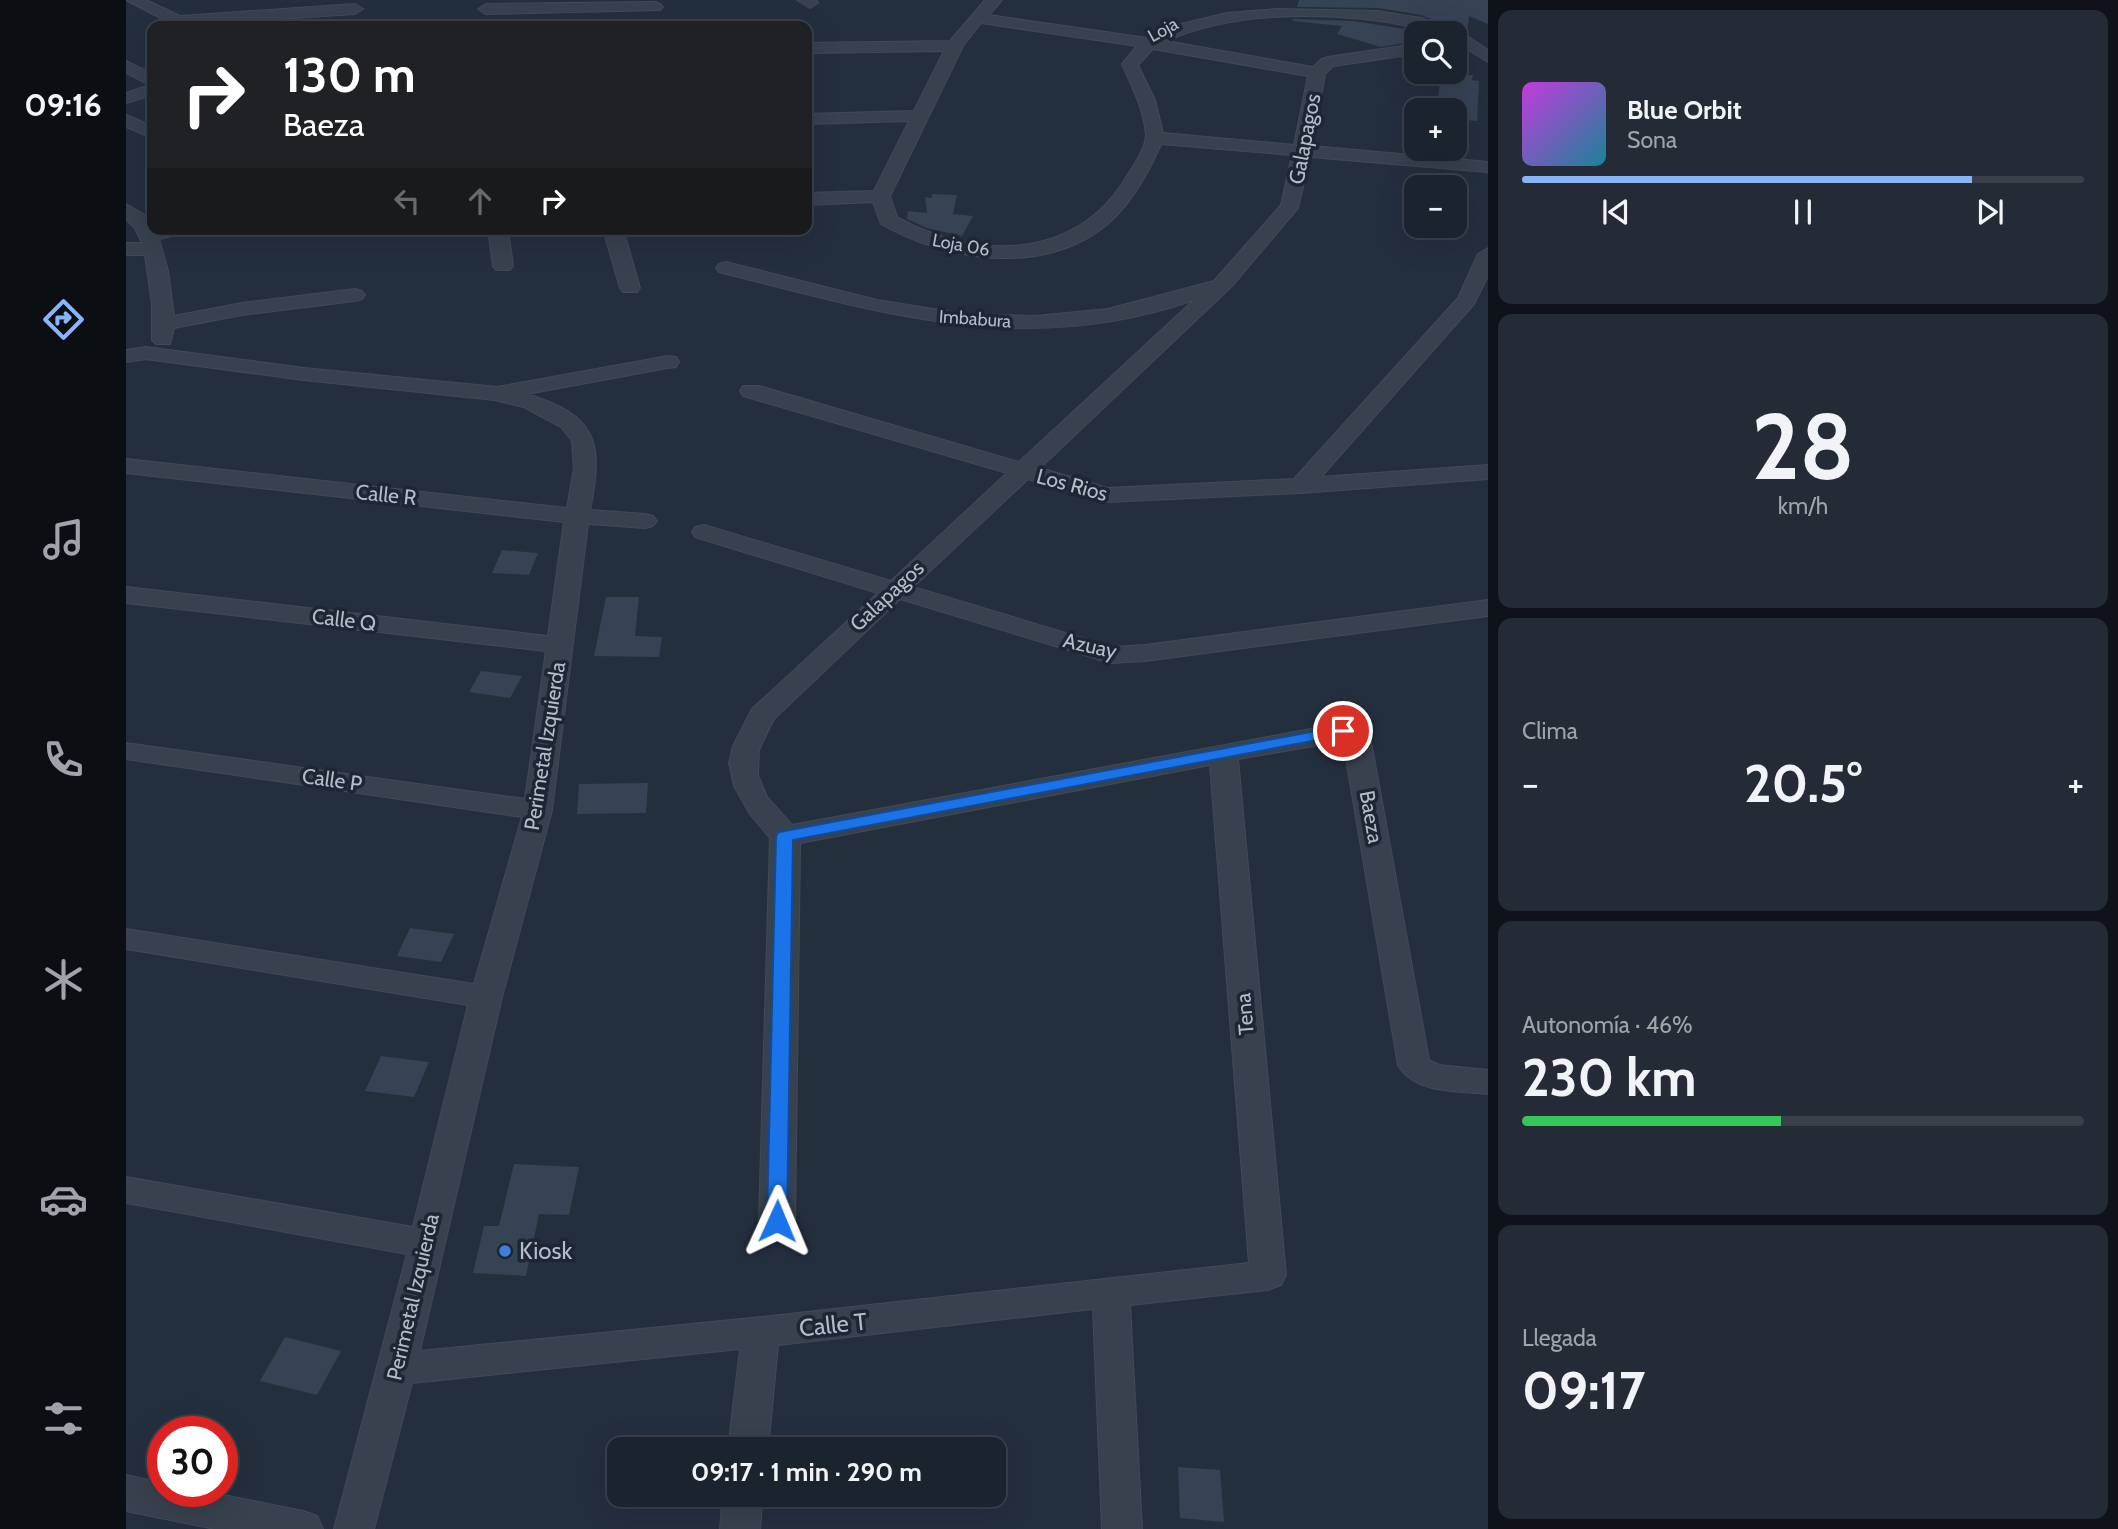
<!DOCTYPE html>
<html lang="es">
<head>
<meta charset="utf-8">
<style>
	body { margin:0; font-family:Cabin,sans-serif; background:#242b36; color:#f1f3f6; height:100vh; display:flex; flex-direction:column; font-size:26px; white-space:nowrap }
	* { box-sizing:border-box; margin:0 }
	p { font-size:23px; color:#a0a4aa }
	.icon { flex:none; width:38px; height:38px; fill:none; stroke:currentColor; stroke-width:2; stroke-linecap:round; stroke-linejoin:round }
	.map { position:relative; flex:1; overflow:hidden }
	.details { display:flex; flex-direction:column; gap:10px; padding:10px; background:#0f1319; width:630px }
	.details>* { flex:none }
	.banner { position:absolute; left:21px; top:21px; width:665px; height:214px; border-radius:14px; box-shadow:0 7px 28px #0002,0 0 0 2px #39404a; background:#202124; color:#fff; overflow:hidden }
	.tools { position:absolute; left:1278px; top:21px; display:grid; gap:14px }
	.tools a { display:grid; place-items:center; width:63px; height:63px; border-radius:14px; background:#1b232e; box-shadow:0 7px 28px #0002,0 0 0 2px #39404a; font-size:35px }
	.speed { position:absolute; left:21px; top:1416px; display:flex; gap:14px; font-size:35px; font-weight:700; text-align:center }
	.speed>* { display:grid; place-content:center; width:91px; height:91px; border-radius:50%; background:#1b232e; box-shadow:0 7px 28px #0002,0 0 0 2px #39404a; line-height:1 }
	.speed .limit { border:10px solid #d22; background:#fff; color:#111 }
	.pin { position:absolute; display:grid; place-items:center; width:60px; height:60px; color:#fff; margin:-30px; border:4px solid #fff; border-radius:50%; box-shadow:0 2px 7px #0007 }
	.me { position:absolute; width:77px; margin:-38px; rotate:1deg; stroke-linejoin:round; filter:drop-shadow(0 0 5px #0008) }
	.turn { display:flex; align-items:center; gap:24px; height:147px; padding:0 21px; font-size:32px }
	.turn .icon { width:91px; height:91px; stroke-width:2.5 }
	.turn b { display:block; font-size:49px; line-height:60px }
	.lanes { display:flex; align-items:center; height:66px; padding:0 21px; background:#0003; justify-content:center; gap:35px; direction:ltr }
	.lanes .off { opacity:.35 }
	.big { font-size:52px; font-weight:700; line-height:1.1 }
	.details .widget { flex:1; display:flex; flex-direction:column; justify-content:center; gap:10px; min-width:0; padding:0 24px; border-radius:14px; background:#242b36 }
	.details .dial { align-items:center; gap:0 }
	.dial b { font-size:91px; line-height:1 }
	.song { display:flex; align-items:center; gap:21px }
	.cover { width:84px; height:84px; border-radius:10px; background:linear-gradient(135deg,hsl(290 70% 55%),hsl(190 70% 35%)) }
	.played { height:7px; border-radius:4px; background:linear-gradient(90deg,#8ab4f8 80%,#39404a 80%) }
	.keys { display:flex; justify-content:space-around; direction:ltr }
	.heat { display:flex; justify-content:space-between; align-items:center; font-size:38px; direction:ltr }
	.charge { height:10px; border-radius:5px; background:linear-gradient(90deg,#34c759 46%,#39404a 0) }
	.trip { position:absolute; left:481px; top:1437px; width:399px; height:70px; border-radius:14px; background:#1b232e; box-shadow:0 7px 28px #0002,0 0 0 2px #39404a; font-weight:700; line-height:70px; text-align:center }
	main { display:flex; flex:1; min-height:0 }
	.menu { display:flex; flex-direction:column; width:126px; justify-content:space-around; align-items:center; background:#0b0e12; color:#a0a4aa }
	.menu .icon { width:49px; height:49px }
	.menu .on { color:#8ab4f8 }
	.menu b { font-size:32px; color:#f1f3f6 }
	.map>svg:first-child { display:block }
</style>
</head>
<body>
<main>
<nav class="menu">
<b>09:16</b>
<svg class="icon on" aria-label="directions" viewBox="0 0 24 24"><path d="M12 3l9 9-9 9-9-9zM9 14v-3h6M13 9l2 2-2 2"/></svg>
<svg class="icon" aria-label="music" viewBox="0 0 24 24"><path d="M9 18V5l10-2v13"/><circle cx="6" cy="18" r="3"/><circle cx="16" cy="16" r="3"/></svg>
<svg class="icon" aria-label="phone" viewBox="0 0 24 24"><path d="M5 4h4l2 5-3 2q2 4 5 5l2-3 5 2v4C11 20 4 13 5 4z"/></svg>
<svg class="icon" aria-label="climate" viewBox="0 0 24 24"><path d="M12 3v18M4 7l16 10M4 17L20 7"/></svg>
<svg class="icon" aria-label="car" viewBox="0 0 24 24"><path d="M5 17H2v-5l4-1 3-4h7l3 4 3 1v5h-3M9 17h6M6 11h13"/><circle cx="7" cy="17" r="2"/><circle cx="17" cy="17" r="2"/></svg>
<svg class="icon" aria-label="filters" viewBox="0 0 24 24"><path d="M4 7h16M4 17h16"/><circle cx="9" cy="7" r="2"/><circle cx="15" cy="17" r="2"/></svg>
</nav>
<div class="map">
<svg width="1362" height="1529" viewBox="0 0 1362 1529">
	<rect width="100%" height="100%" fill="#242f3e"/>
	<path fill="#364354" d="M1173 0H1362V24L1343 16 1341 33 1295 15 1252 8 1171 7Z
		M1167 19 1227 21 1304 33H1290V41L1255 47 1211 34 1216 26 1166 21Z
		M1328 44 1339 51 1336 75H1347L1346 80 1353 81 1351 121 1328 119V110H1311L1315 72H1328Z
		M806 194 831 195 827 214 847 216 836 236 801 228 781 219 782 211 801 213 799 197 806 198Z
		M376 550 412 553 403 575 366 573Z
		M480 597H513L509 636 536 637 533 657 468 656Z
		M355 671 396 676 384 698 343 692Z
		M522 783 520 813 451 814 453 784Z
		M284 928 328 934 315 962 271 956Z
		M255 1056 303 1062 288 1097 239 1091Z
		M388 1164 453 1167 443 1215 413 1214 400 1276 347 1273 358 1226H373Z
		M159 1337 215 1351 191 1395 134 1381Z
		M1052 1467 1094 1470 1098 1522 1054 1518Z"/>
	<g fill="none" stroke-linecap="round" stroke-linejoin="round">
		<defs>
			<path id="minor" d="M0 0H20L54 16 229 4 237 9 229 14 50 26Z
				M671 0H690L692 3 684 8Z
				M859 0H876L863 15 1021 38 1051 25 1101 13 1151 9 1252 11 1295 18 1332 30 1362 50V62L1328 41V33C1303 33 1279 24 1254 21 1185 12 1104 13 1040 41L1187 67 1196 59 1202 57 1290 44V54L1207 66 1199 74 1186 146 1362 162V172L1184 157 1172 208 1106 286 914 468 982 488 1168 479 1332 298 1352 254 1362 248V276L1348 304 1195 477 1362 465V479L1175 493 981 502 902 479 787 587 986 647 1019 645 1362 600V616L1019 661 985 663 774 599 648 719 639 737 633 750 632 775 641 797 666 825 1217 723 1240 730 1244 736 1303 1060 1313 1065 1362 1070V1094C1333 1091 1288 1094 1272 1065L1217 741 1112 759 1160 1275 1155 1285 1142 1290 1004 1305 1016 1529H976L967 1309 652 1345 642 1449H602L614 1349 286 1383 248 1529H208L281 1254 0 1203V1177L287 1227 342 1005 0 949V929L348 984 396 817 0 759V743L399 799 420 651 0 603V587L422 636 438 522 0 473V459L441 508 448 468 446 441 435 427 398 407 369 400 178 380 20 359 0 362V350L20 347 178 368 371 387 542 356 550 357 553 362 550 367 542 368 401 394C471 416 478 441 464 510L519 514 527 516 531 521 527 526 519 528 462 524 426 810 376 997 294 1351 635 1317 1123 1263 1084 765 674 843 669 1221 664 1231 651 1235 638 1231 633 1221 644 838 624 814 608 786 603 763 607 746 626 709 752 593 569 537 566 532 569 527 578 525 765 581 881 473 617 396 614 391 617 386H633L893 462 1068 300C900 359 756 313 593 272L590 268 593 264 600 262 751 300 838 314 910 316 982 309 1088 281 1155 205 1166 155 1035 144C1022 174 1004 206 978 227 914 276 821 261 755 224L747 202 681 205V193L748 191 783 121 681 124V114L788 111 818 51 681 53V43L824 41ZM855 23 1011 46 996 64C1006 86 1018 110 1020 135 1020 148 1006 168 999 179 948 262 848 260 771 217L764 196 837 46ZM1027 49 1182 76 1168 145 1037 133 1029 100 1012 65Z
				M529 2 534 4 537 7 534 10 360 14 352 9 360 4Z
				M0 61 26 74V95L0 103V93L24 85 0 73Z
				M0 115 26 126V138L0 127Z
				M0 204 17 214 26 229H60L58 233 33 239 42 271 48 316 116 303 229 289 236 291 239 295 236 299 229 301 116 315 48 328 44 344H30L26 340V304L19 255H0V243H16L9 228 0 219Z
				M362 229H382L387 266 384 270H370L367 266Z
				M477 229H497L514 288 511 292H497L494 288Z
				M0 1475 37 1483V1491H78L177 1511 191 1516 197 1529H89L0 1511Z
				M597 1494H637L634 1529H594Z"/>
		</defs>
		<use href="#minor" stroke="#414a57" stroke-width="2"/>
		<use href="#minor" fill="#38414e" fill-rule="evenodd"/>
	</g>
	<path fill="#1a73e8" stroke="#114b97" stroke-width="2" d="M1217 726 1225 731 1223 734 667 840 661 1221 658 1227 651 1229 644 1227 641 1221 650 836 653 832Z"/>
	<circle fill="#3f7fe0" stroke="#1d2633" stroke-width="2.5" cx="379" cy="1251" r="7"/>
	<g text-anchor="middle" stroke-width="7" stroke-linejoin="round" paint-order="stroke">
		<g font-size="18" fill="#b4bcc9" stroke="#1d2633">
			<text transform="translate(1037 30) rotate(-29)" y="6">Loja</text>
			<text transform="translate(835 245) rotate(10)" y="6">Loja 06</text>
			<text transform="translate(849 319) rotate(4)" y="6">Imbabura</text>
		</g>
		<g font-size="21" fill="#b4bcc9" stroke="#1d2633">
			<text transform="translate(1179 139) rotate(-79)" y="7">Galapagos</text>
			<text transform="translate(946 485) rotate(15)" y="7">Los Rios</text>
			<text transform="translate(260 495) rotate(6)" y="7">Calle R</text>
			<text transform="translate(761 596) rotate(-43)" y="7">Galapagos</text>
			<text transform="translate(218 620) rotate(7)" y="7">Calle Q</text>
			<text transform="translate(964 646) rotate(13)" y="7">Azuay</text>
			<text transform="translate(419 746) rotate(-81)" y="7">Perimetal Izquierda</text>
			<text transform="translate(206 780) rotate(8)" y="7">Calle P</text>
			<text transform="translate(1245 817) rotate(80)" y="7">Baeza</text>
			<text transform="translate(1119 1014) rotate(-95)" y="7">Tena</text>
			<text transform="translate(287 1297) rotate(-77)" y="7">Perimetal Izquierda</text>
		</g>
		<g font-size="24" fill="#b4bcc9" stroke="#1d2633" text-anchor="start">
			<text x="393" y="1259">Kiosk</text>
		</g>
		<g font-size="24" fill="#b4bcc9" stroke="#1d2633">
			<text transform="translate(707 1325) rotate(-6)" y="8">Calle T</text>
		</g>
	</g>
</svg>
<div class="tools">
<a><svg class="icon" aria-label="search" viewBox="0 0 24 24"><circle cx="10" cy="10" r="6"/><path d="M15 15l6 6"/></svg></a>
<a>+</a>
<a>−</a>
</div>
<div class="speed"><div class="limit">30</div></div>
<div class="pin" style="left:1217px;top:731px;background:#d93025"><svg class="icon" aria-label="arrive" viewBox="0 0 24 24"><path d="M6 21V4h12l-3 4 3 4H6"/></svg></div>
<svg class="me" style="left:651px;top:1221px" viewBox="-20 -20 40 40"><path d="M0-17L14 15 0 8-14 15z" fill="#1a73e8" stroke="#fff" stroke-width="4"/></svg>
<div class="trip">09:17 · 1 min · 290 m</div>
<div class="banner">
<div class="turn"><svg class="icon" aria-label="right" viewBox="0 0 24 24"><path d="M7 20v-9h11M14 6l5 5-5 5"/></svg><div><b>130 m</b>Baeza</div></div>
<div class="lanes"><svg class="icon off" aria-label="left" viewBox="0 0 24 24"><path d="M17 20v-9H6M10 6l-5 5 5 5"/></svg><svg class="icon off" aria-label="ahead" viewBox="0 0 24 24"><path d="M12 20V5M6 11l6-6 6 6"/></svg><svg class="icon" aria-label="right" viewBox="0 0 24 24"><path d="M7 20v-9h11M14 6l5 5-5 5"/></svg></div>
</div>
</div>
<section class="details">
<div class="widget">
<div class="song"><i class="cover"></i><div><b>Blue Orbit</b><p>Sona</p></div></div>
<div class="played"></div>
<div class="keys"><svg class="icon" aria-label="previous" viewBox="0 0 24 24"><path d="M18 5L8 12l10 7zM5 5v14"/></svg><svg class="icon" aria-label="pause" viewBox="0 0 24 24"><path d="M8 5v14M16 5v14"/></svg><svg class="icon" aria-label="next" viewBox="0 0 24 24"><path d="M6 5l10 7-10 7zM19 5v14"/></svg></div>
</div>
<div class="widget dial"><b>28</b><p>km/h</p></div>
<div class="widget"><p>Clima</p>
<div class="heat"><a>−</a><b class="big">20.5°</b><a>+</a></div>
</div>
<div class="widget"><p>Autonomía · 46%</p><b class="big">230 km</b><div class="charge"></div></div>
<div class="widget"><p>Llegada</p><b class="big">09:17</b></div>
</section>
</main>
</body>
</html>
